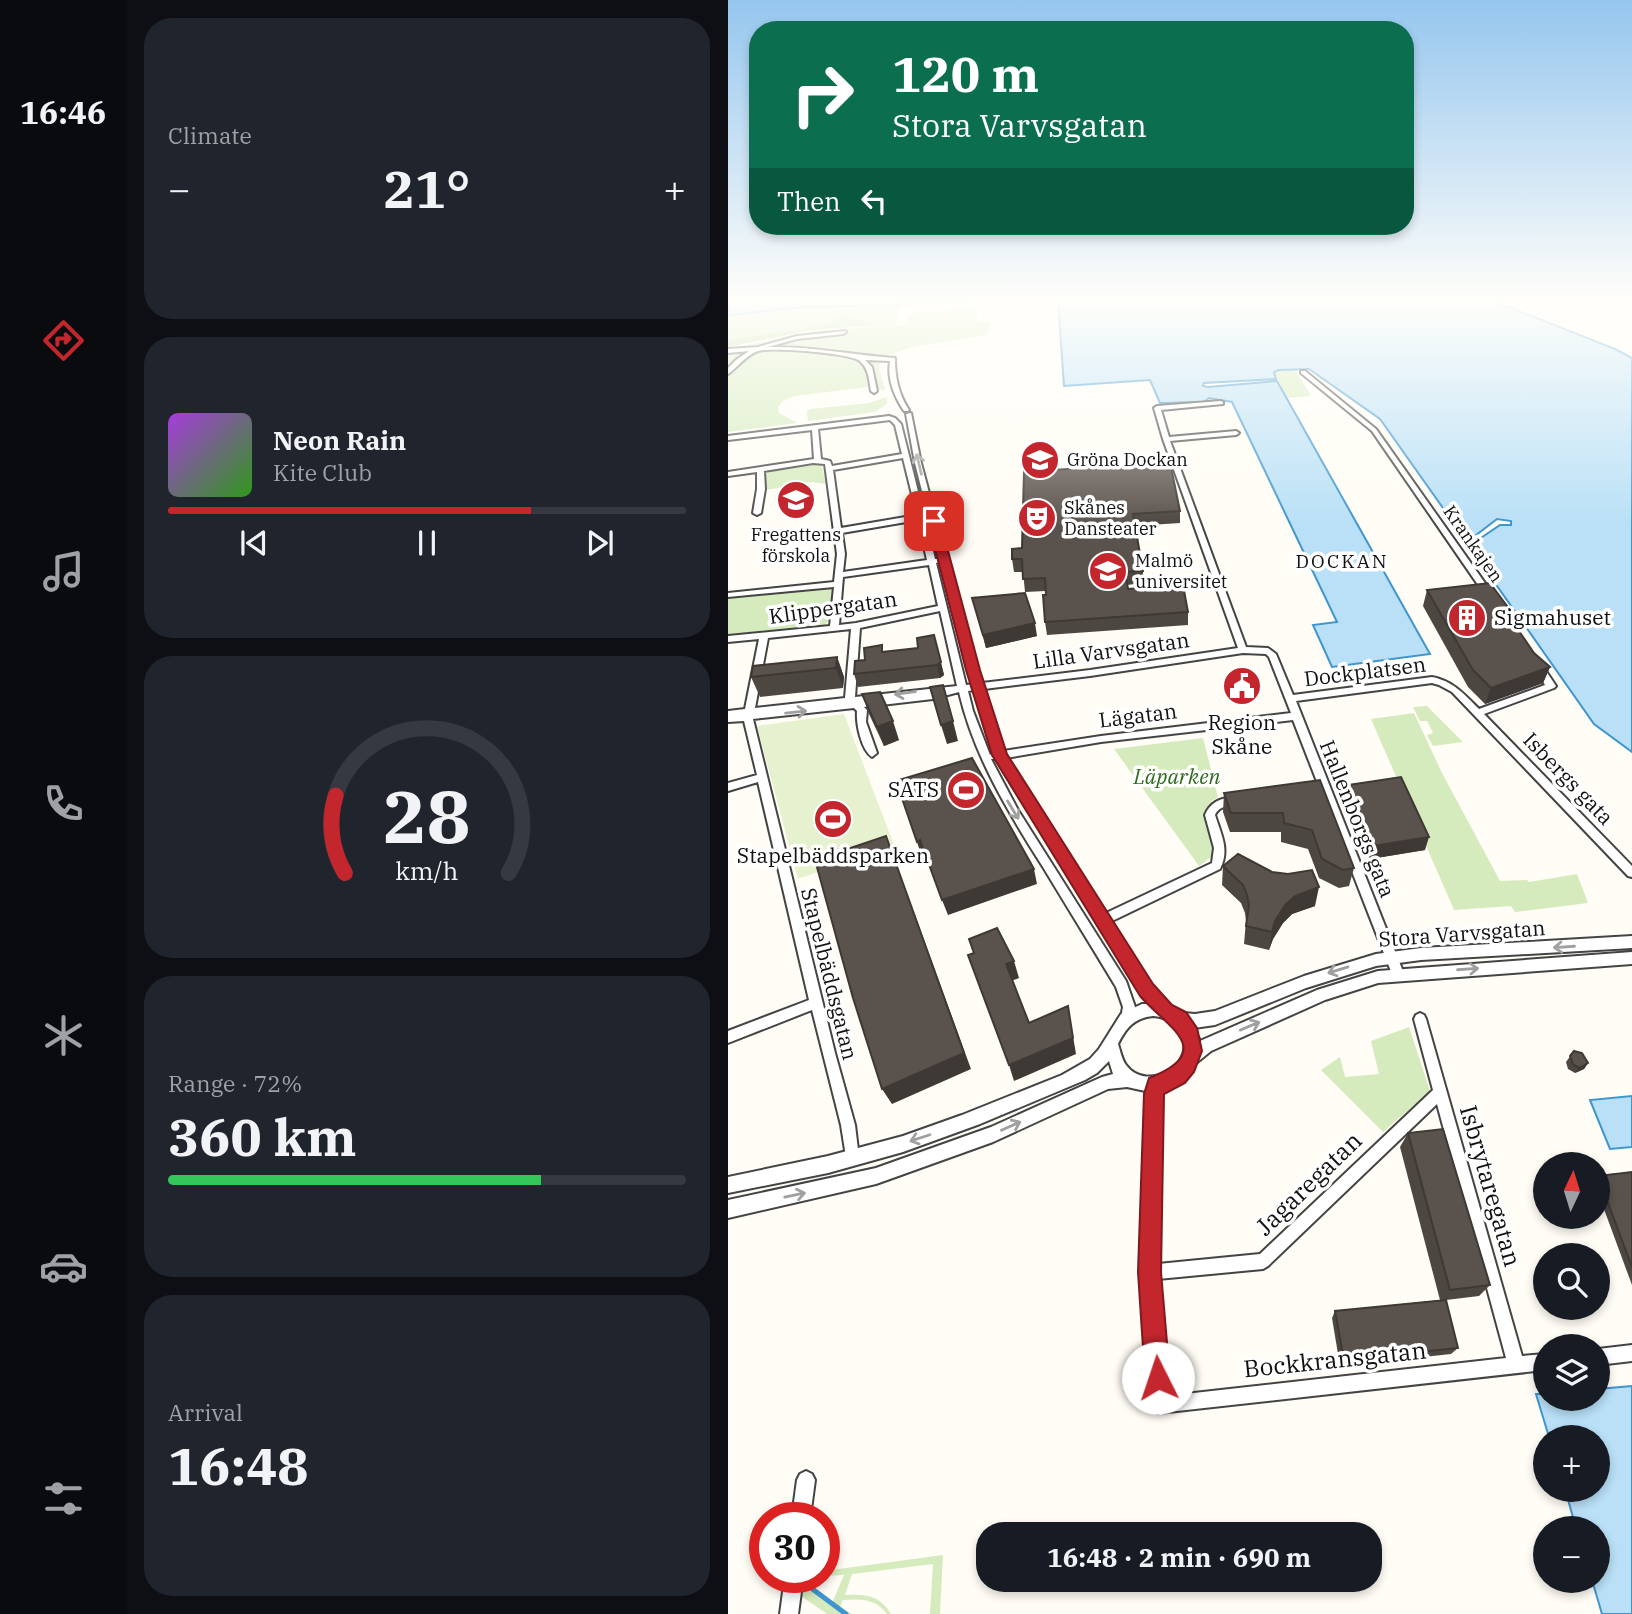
<!DOCTYPE html>
<html lang="en">
<head>
<meta charset="utf-8">
<style>
	body { margin:0; font-family:"IBM Plex Serif",serif; background:#20242c; color:#f1f3f6; height:100vh; display:flex; flex-direction:column; font-size:26px; white-space:nowrap }
	* { box-sizing:border-box; margin:0 }
	p { font-size:23px; color:#9ea1a6 }
	.icon { flex:none; width:38px; height:38px; fill:none; stroke:currentColor; stroke-width:2; stroke-linecap:round; stroke-linejoin:round }
	.map { position:relative; flex:1; overflow:hidden }
	.details { display:flex; flex-direction:column; gap:18px; padding:18px; background:#0d0f14; width:602px }
	.details>* { flex:none }
	.top-card { position:absolute; left:21px; top:21px; width:665px; height:214px; border-radius:28px; box-shadow:0 4px 10px #0003; background:#0b6e4f; color:#fff; overflow:hidden }
	.needle { width:46px; rotate:4deg }
	.tools { position:absolute; left:805px; top:1152px; display:grid; gap:14px }
	.tools a { display:grid; place-items:center; width:77px; height:77px; border-radius:50%; background:#171b24; box-shadow:0 4px 10px #0003; font-size:35px }
	.speed { position:absolute; left:21px; top:1502px; display:flex; gap:14px; font-size:35px; font-weight:700; text-align:center }
	.speed>* { display:grid; place-content:center; width:91px; height:91px; border-radius:50%; background:#171b24; box-shadow:0 4px 10px #0003; line-height:1 }
	.speed .limit { border:10px solid #d22; background:#fff; color:#111 }
	.pin { position:absolute; display:grid; place-items:center; width:60px; height:60px; color:#fff; margin:-30px; border-radius:14px; box-shadow:0 4px 10px #0006 }
	.me { position:absolute; width:77px; margin:-38px; rotate:356deg; stroke-linejoin:round; filter:drop-shadow(0 0 5px #0008) }
	.turn { display:flex; align-items:center; gap:24px; height:147px; padding:0 28px; font-size:32px }
	.turn .icon { width:91px; height:91px; stroke-width:2.5 }
	.turn b { display:block; font-size:49px; line-height:60px }
	.then { display:flex; align-items:center; height:66px; padding:0 28px; background:#0003; gap:14px; font-size:26px }
	.big { font-size:52px; font-weight:800; line-height:1.1 }
	.details .card { flex:1; display:flex; flex-direction:column; justify-content:center; gap:10px; min-width:0; padding:0 24px; border-radius:28px; background:#20242c }
	.details .dial { align-items:center; gap:0 }
	.dial svg { height:182px; overflow:visible; fill:none; stroke:#363941; stroke-width:7; stroke-linecap:round; text-anchor:middle }
	.dial text { fill:#f1f3f6; stroke:none }
	.song { display:flex; align-items:center; gap:21px }
	.cover { width:84px; height:84px; border-radius:10px; background:linear-gradient(135deg,hsl(280 70% 55%),hsl(110 70% 35%)) }
	.played { height:7px; border-radius:4px; background:linear-gradient(90deg,#c4262e 70%,#363941 70%) }
	.keys { display:flex; justify-content:space-around; direction:ltr }
	.heat { display:flex; justify-content:space-between; align-items:center; font-size:38px; direction:ltr }
	.charge { height:10px; border-radius:5px; background:linear-gradient(90deg,#34c759 72%,#363941 0) }
	.trip { position:absolute; left:248px; top:1522px; width:406px; height:70px; border-radius:28px; background:#171b24; box-shadow:0 4px 10px #0003; font-weight:800; line-height:70px; text-align:center }
	main { display:flex; flex:1; min-height:0 }
	.tab-bar { display:flex; flex-direction:column; width:126px; justify-content:space-around; align-items:center; background:#090b0e; color:#9ea1a6 }
	.tab-bar .icon { width:49px; height:49px }
	.tab-bar .on { color:#c4262e }
	.tab-bar b { font-size:32px; color:#f1f3f6 }
	.map>svg:first-child { display:block }
</style>
</head>
<body>
<main>
<nav class="tab-bar">
<b>16:46</b>
<svg class="icon on" aria-label="directions" viewBox="0 0 24 24"><path d="M12 3l9 9-9 9-9-9zM9 14v-3h6M13 9l2 2-2 2"/></svg>
<svg class="icon" aria-label="music" viewBox="0 0 24 24"><path d="M9 18V5l10-2v13"/><circle cx="6" cy="18" r="3"/><circle cx="16" cy="16" r="3"/></svg>
<svg class="icon" aria-label="phone" viewBox="0 0 24 24"><path d="M5 4h4l2 5-3 2q2 4 5 5l2-3 5 2v4C11 20 4 13 5 4z"/></svg>
<svg class="icon" aria-label="climate" viewBox="0 0 24 24"><path d="M12 3v18M4 7l16 10M4 17L20 7"/></svg>
<svg class="icon" aria-label="car" viewBox="0 0 24 24"><path d="M5 17H2v-5l4-1 3-4h7l3 4 3 1v5h-3M9 17h6M6 11h13"/><circle cx="7" cy="17" r="2"/><circle cx="17" cy="17" r="2"/></svg>
<svg class="icon" aria-label="filters" viewBox="0 0 24 24"><path d="M4 7h16M4 17h16"/><circle cx="9" cy="7" r="2"/><circle cx="15" cy="17" r="2"/></svg>
</nav>
<section class="details">
<div class="card"><p>Climate</p>
<div class="heat"><a>−</a><b class="big">21°</b><a>+</a></div>
</div>
<div class="card">
<div class="song"><i class="cover"></i><div><b>Neon Rain</b><p>Kite Club</p></div></div>
<div class="played"></div>
<div class="keys"><svg class="icon" aria-label="previous" viewBox="0 0 24 24"><path d="M18 5L8 12l10 7zM5 5v14"/></svg><svg class="icon" aria-label="pause" viewBox="0 0 24 24"><path d="M8 5v14M16 5v14"/></svg><svg class="icon" aria-label="next" viewBox="0 0 24 24"><path d="M6 5l10 7-10 7zM19 5v14"/></svg></div>
</div>
<div class="card dial"><svg viewBox="0 0 100 80">
<path d="M14 69A42 42 0 1 1 86 69"/>
<path d="M14 69A42 42 0 0 1 10 35" stroke="#c4262e"/>
<text x="50" y="56" font-size="32" font-weight="700">28</text>
<text x="50" y="72" font-size="11">km/h</text>
</svg></div>
<div class="card"><p>Range · 72%</p><b class="big">360 km</b><div class="charge"></div></div>
<div class="card"><p>Arrival</p><b class="big">16:48</b></div>
</section>
<div class="map">
<svg width="904" height="1614" viewBox="0 0 904 1614">
	<rect width="100%" height="100%" fill="#fffdf5"/>
	<path fill="#d5ebbd" d="M171 304 168 325 84 329 0 346V315Z
		M249 308V321L262 322 259 335 188 346 153 357 151 369 157 390 140 387 66 396 55 401 50 407 51 413 69 423 0 432V349L86 331 179 325 180 318 185 313Z
		M566 368 583 396 559 398 546 372Z
		M159 397V404L147 412 80 421 79 411 83 409 141 403Z
		M89 464 94 466 98 484 84 482 38 490 37 475 44 470Z
		M104 528V535L48 544 50 534Z
		M99 587 107 589 102 619 95 627 0 636V597Z
		M699 706 735 742 705 746 699 735 705 733 699 721H692L685 707Z
		M686 713 714 773 772 881 799 880 801 882 849 874 860 903 787 912 783 906 726 910 643 719Z
		M475 738 490 797C465 809 488 836 486 855L471 866 386 749Z
		M681 1027 702 1091 655 1132 593 1070 612 1057 617 1077 651 1074 643 1041Z
		M215 1555 212 1614H202L205 1564 124 1574 117 1595C137 1594 152 1595 163 1614H159C147 1598 133 1599 115 1600L112 1607 124 1614H99L73 1596 69 1614 74 1577H94L77 1579 104 1603 116 1575 96 1576V1571Z"/>
	<path fill="#b9dc9c" d="M115 315 144 325 84 330 0 347V341L7 339 101 325Z"/>
	<path fill="#e6f2cf" d="M116 714 166 845 70 879 29 726Z"/>
	<path fill="#b9e0f7" stroke="#3f96cf" stroke-width="2" d="M0 300H287L66 308 0 315Z
		M330 300H763L887 349 904 358V752L866 724 741 546 772 525H783V521L769 519 739 542 652 419 581 369 551 370 546 372 548 379 476 383 475 386 480 387 549 381 702 654 604 667 585 625 609 622 504 402 481 398 476 402 432 403 422 380 336 386Z
		M904 1096V1147L882 1149 862 1100Z
		M904 1386V1614H874L864 1580H870V1528H848L837 1489H870V1437H821L808 1394H817V1398H870V1389Z"/>
	<g fill="none" stroke-linecap="round" stroke-linejoin="round">
		<path stroke="#3f96cf" stroke-width="5" d="M75 1582 118 1614"/>
		<defs>
			<path id="minor" d="M117 331 118 332 115 334 69 339 40 347C83 346 125 355 167 358 167 377 170 393 181 410L180 411H176C166 396 159 379 162 361L137 360 144 367 149 391 146 393 143 391C141 380 141 369 132 361 122 353 44 347 30 351 18 355 10 367 0 374V368L8 360 21 351 0 353V349L30 347 69 336Z
				M573 371H577L648 429 764 593 763 595H757L644 431 573 373Z
				M493 401 495 402V404L433 410 441 437 508 431 511 433 508 435 442 441 518 647 540 648 548 654 565 695 704 677C725 681 736 694 751 709L817 685 806 667 808 665H814L828 686 826 688 756 714 904 866V877L900 876 724 692 711 685 704 683 568 701 676 974 674 978 670 979 666 978 664 974 565 720 373 742 278 758 376 914 484 863 486 848 477 815C483 800 497 796 513 798L514 801 513 804C503 807 492 804 487 815 493 834 502 850 492 869L382 922 415 975 441 1007 443 1011 441 1015 437 1017 433 1015 407 983 268 759H263L290 810 398 981 407 1007 403 1022 399 1024 395 1022 393 1018 395 1007 388 987C364 947 339 907 315 867 280 812 246 756 231 692L205 699 136 707 139 710 138 722 149 753 144 757C133 749 128 724 129 711L126 708 25 719 107 1053 127 1125 131 1158 129 1163 124 1165 119 1163 113 1125 84 1010 0 1043V1031L81 1000 30 782 0 791V783L29 775 16 721 0 722V711L17 709 31 639 0 642V636L102 626 106 587 0 597V593L106 582 109 554 97 464 85 463 36 471 37 489 33 513 29 515 25 513 29 489V472L0 476V472L86 459 84 430 0 440V436L161 416 167 418 173 424 207 559H211L187 463 178 414 183 413 193 463 232 608 254 683 362 670 510 648 435 439 426 408 429 406ZM162 420 167 425 174 454 104 466 102 461 93 459 90 429ZM175 458 189 515 113 528 105 470ZM190 520 199 560 115 572 117 554 114 533ZM212 562 246 684 238 685 208 563ZM201 565 210 606 128 623 111 625 115 577ZM212 611 229 686 127 697 132 628ZM123 629 117 698 27 708 40 638ZM515 653 538 654 541 657 563 713 373 736 275 751 256 689 362 676ZM247 690 265 753 262 755 245 711 240 691Z
				M692 1013 696 1015 698 1019 794 1356 817 1354V1370L431 1413 425 1411 423 1405 414 1272 417 1120 423 1080 428 1079 433 1080 435 1085 431 1120 430 1264 532 1254 705 1090 686 1019 688 1015ZM709 1104 778 1358 439 1396 430 1279 535 1269 540 1266Z
				M904 1345V1361L870 1365V1349Z
				M78 1471 84 1474 87 1480 82 1517H64L69 1480 72 1474Z
				M57 1577H75L70 1614H52Z"/>
			<path id="tertiary" d="M904 936V948L693 960 648 966 578 988 487 1025 466 1028 472 1041 589 990 650 971 904 952V964L650 983 597 1000 483 1051 467 1064 460 1075 440 1088 422 1092 399 1087 380 1089 265 1142 148 1184 0 1218V1200L148 1168 263 1127 374 1077 385 1074 381 1061 369 1073 357 1080 252 1124 175 1152 100 1173 0 1193V1177L100 1156 175 1136 234 1115 334 1075 362 1059 371 1049 393 1014 414 1004H435L455 1013 467 1014 487 1011 576 976 648 954 693 948ZM425 1016C437 1017 446 1021 452 1032 472 1063 419 1094 398 1065 394 1060 392 1050 390 1044 398 1028 406 1018 425 1016Z"/>
		</defs>
		<use href="#minor" stroke="#444" stroke-width="4"/>
		<use href="#tertiary" stroke="#444" stroke-width="4"/>
		<use href="#minor" fill="#fff" fill-rule="evenodd"/>
		<use href="#tertiary" fill="#fff" fill-rule="evenodd"/>
	</g>
	<path fill="#4d4742" d="M296 472 452 511V523L407 526 415 571V583L399 585 400 589 460 612V625L319 635 317 622 318 591 297 592 295 572H286L284 559 294 548Z
		M699 590 785 614 783 619 806 653 822 667 815 683 757 704 740 687 695 606Z
		M244 598 309 636 258 648Z
		M206 635 216 675 212 678 130 687 126 674 156 652 190 648Z
		M109 657 116 677 115 688 32 697 23 677Z
		M134 694 171 740 156 746 141 714Z
		M592 780 626 868 621 886 611 888 591 878 580 849 553 842V832H502L495 812 496 793Z
		M620 785 697 850 642 859 617 798Z
		M495 866 587 906 564 914 555 923 545 939 541 950 516 944 518 921 517 913 513 903 494 885Z
		M846 1051 860 1063 856 1069 847 1073 840 1069 838 1062Z
		M680 1133 762 1285 751 1296 718 1300 730 1348 723 1354 612 1366 604 1318 607 1311 712 1300 672 1147Z
		M904 1172V1285L870 1193V1175Z"/>
	<path fill="#3f3936" d="M307 623 309 636 258 648 255 635Z
		M206 635 216 675 212 678 209 665Z
		M109 657 116 677 115 688 108 668Z
		M822 667 815 683 757 704 763 688Z
		M165 721 171 740 156 746 149 727Z
		M225 721 230 741 219 744 213 725Z
		M158 836 243 1069 164 1104 154 1089Z
		M701 837 697 850 642 859 645 846Z
		M192 840 198 856 194 857 189 842Z
		M306 869 309 884 220 915 214 900Z
		M591 887 587 906 564 914 555 923 545 939 541 950 544 932 547 921 558 904 567 896Z
		M286 961 291 978 283 981 278 964Z
		M340 1006 348 1054 286 1081 281 1065Z
		M860 1063 856 1069 847 1073 851 1068Z"/>
	<path fill="#5a524d" stroke="#3f3936" stroke-width="2" d="M442 462 452 511 405 514 415 571 397 572 400 589 455 585 460 612 317 622 315 595H318L317 578 295 579 294 559H284V549L294 548 296 472Z
		M762 583 785 614 780 615 806 653 822 667 763 688 745 670 699 590Z
		M297 593 307 623 255 635 244 598Z
		M206 635 213 662 209 665 126 674 127 661 137 660 136 648 154 645V652L190 648 189 638Z
		M109 657 108 668 23 677 25 666Z
		M215 685 225 721 213 725 202 687Z
		M152 692 165 721 149 727 134 694Z
		M244 758 306 869 214 900 192 840 189 842 168 781Z
		M673 777 701 837 645 846 620 785Z
		M592 780 626 868 615 870 594 859 584 830 556 823 555 813H503L496 793Z
		M158 836 236 1053 154 1089 125 998 87 860Z
		M510 854 544 872 560 874 584 870 591 887 567 896 558 904 547 921 544 932 518 926 521 905 519 895 515 885 495 866Z
		M269 928 286 961 278 964 301 1023 340 1006 345 1038 281 1065 240 955 246 953 241 939Z
		M846 1051 854 1053 860 1063 851 1068 845 1064 842 1056Z
		M715 1129 762 1285 722 1290 680 1133Z
		M904 1172V1267L870 1176Z
		M718 1300 730 1348 616 1360 607 1311Z"/>
	<defs><path id="oneway-shaft" d="M-6 0H5M1.5-3L5.5 0L1.5 3" fill="none" stroke-width="1.6" stroke-linecap="round" stroke-linejoin="round" transform="scale(1.75)"/></defs>
	<g stroke="#a0a0a0">
		<use href="#oneway-shaft" transform="translate(191 464) rotate(-103)"/>
		<use href="#oneway-shaft" transform="translate(177 693) rotate(173)"/>
		<use href="#oneway-shaft" transform="translate(68 712) rotate(-6)"/>
		<use href="#oneway-shaft" transform="translate(285 810) rotate(59)"/>
		<use href="#oneway-shaft" transform="translate(836 947) rotate(176)"/>
		<use href="#oneway-shaft" transform="translate(740 969) rotate(-4)"/>
		<use href="#oneway-shaft" transform="translate(610 970) rotate(163)"/>
		<use href="#oneway-shaft" transform="translate(522 1026) rotate(-23)"/>
		<use href="#oneway-shaft" transform="translate(283 1126) rotate(-24)"/>
		<use href="#oneway-shaft" transform="translate(192 1138) rotate(162)"/>
		<use href="#oneway-shaft" transform="translate(67 1195) rotate(-12)"/>
	</g>
	<linearGradient id="sky" x2="0" y2="1"><stop stop-color="#95c6ee"/><stop offset="0.57" stop-color="#fffefa"/><stop offset="1" stop-color="#fffefa" stop-opacity="0"/></linearGradient>
	<rect width="904" height="526" fill="url(#sky)"/>
	<path fill="#c4262e" stroke="#7f191e" stroke-width="2" d="M206 518 212 521 252 670 279 754 425 984 444 1005 458 1012 469 1028 474 1051 466 1072 457 1083 436 1094 433 1272 442 1378 438 1387 430 1391 421 1387 417 1378 410 1272 416 1094 421 1078C490 1051 439 1027 412 996L264 755 238 670 200 521Z"/>
	<defs>
		<symbol id="school-disc" viewBox="-11 -11 22 22"><circle r="9.5" fill="#c4262e" stroke="#fff"/><path d="M0-5L7-2L0 1L-7-2ZM-4 1L0 2.5L4 1V4Q0 6-4 4Z" fill="#fff"/></symbol>
		<symbol id="theatre-disc" viewBox="-11 -11 22 22"><circle r="9.5" fill="#c4262e" stroke="#fff"/><path d="M-5-5.5Q0-4 5-5.5V0Q5 5 0 6Q-5 5-5 0ZM-3.3-2.5H-1v1.5H-3.3ZM1-2.5H3.3v1.5H1ZM-2.8 1Q0 5.5 2.8 1Z" fill="#fff"/></symbol>
		<symbol id="university-disc" viewBox="-11 -11 22 22"><circle r="9.5" fill="#c4262e" stroke="#fff"/><path d="M0-5L7-2L0 1L-7-2ZM-4 1L0 2.5L4 1V4Q0 6-4 4Z" fill="#fff"/></symbol>
		<symbol id="building-disc" viewBox="-11 -11 22 22"><circle r="9.5" fill="#c4262e" stroke="#fff"/><path d="M-4-6H4V6H1V3H-1V6H-4ZM-2.5-4.3h1.7v1.8h-1.7ZM.8-4.3h1.7v1.8H.8ZM-2.5-1h1.7V.8h-1.7ZM.8-1h1.7V.8H.8Z" fill="#fff"/></symbol>
		<symbol id="civic-disc" viewBox="-11 -11 22 22"><circle r="9.5" fill="#c4262e" stroke="#fff"/><path d="M-.6-6.5H3V-4.5H.6V-3L4-1V1h2V6H-6V1h2V-1L-.6-3ZM-1.2 2.5V6h2.4V2.5Z" fill="#fff"/></symbol>
		<symbol id="stadium-disc" viewBox="-11 -11 22 22"><circle r="9.5" fill="#c4262e" stroke="#fff"/><path d="M0-5a6.5 5 0 1 0 0 10a6.5 5 0 1 0 0-10ZM-3.5-1.8h7v3.6h-7Z" fill="#fff"/></symbol>
	</defs>
	<g fill-rule="evenodd">
		<use href="#school-disc" x="290" y="438" width="44" height="44"/>
		<use href="#school-disc" x="46" y="478" width="44" height="44"/>
		<use href="#theatre-disc" x="287" y="496" width="44" height="44"/>
		<use href="#university-disc" x="358" y="549" width="44" height="44"/>
		<use href="#building-disc" x="717" y="596" width="44" height="44"/>
		<use href="#civic-disc" x="492" y="664" width="44" height="44"/>
		<use href="#stadium-disc" x="216" y="768" width="44" height="44"/>
		<use href="#stadium-disc" x="83" y="797" width="44" height="44"/>
	</g>
	<g text-anchor="middle" stroke-width="7" stroke-linejoin="round" paint-order="stroke">
		<g font-size="18" fill="#111" stroke="#fff" text-anchor="start">
			<text x="339" y="466">Gröna Dockan</text>
			<text x="336" y="514">Skånes<tspan x="336" dy="21">Dansteater</tspan></text>
			<text x="68" y="541" text-anchor="middle">Fregattens<tspan x="68" dy="21">förskola</tspan></text>
			<text x="407" y="567">Malmö<tspan x="407" dy="21">universitet</tspan></text>
		</g>
		<g font-size="18" fill="#111" stroke="#fff">
			<text transform="translate(745 544) rotate(55)" y="6">Krankajen</text>
		</g>
		<g font-size="19" letter-spacing="2" fill="#111" stroke="#fff">
			<text x="614" y="568">DOCKAN</text>
		</g>
		<g font-size="21" fill="#111" stroke="#fff">
			<text transform="translate(105 608) rotate(-8)" y="7">Klippergatan</text>
			<text transform="translate(383 651) rotate(-8)" y="7">Lilla Varvsgatan</text>
			<text transform="translate(637 672) rotate(-7)" y="7">Dockplatsen</text>
			<text transform="translate(410 716) rotate(-7)" y="7">Lägatan</text>
			<text transform="translate(840 779) rotate(46)" y="7">Isbergs gata</text>
			<text transform="translate(629 819) rotate(68)" y="7">Hallenborgs gata</text>
			<text transform="translate(734 934) rotate(-4)" y="7">Stora Varvsgatan</text>
			<text transform="translate(101 974) rotate(76)" y="7">Stapelbäddsgatan</text>
		</g>
		<g font-size="21" fill="#111" stroke="#fff">
			<text x="766" y="625" text-anchor="start">Sigmahuset</text>
			<text x="514" y="730">Region<tspan x="514" dy="24">Skåne</tspan></text>
			<text x="211" y="797" text-anchor="end">SATS</text>
			<text x="105" y="863">Stapelbäddsparken</text>
		</g>
		<g font-size="21" font-style="italic" fill="#2f6b1f" stroke="#fff">
			<text x="449" y="784">Läparken</text>
		</g>
		<g font-size="24" fill="#111" stroke="#fff">
			<text transform="translate(581 1184) rotate(-44)" y="8">Jagaregatan</text>
			<text transform="translate(762 1186) rotate(74)" y="8">Isbrytaregatan</text>
			<text transform="translate(607 1360) rotate(-6)" y="8">Bockkransgatan</text>
		</g>
	</g>
</svg>
<div class="tools">
<a><svg class="needle" viewBox="-14 -14 28 28"><path d="M0-13l5 13h-10z" fill="#e53935"/><path d="M0 13l5-13h-10z" fill="#9ea1a6"/></svg></a>
<a><svg class="icon" aria-label="search" viewBox="0 0 24 24"><circle cx="10" cy="10" r="6"/><path d="M15 15l6 6"/></svg></a>
<a><svg class="icon" aria-label="layers" viewBox="0 0 24 24"><path d="M12 4l9 5-9 5-9-5zM3 14l9 5 9-5"/></svg></a>
<a>+</a>
<a>−</a>
</div>
<div class="speed"><div class="limit">30</div></div>
<div class="pin" style="left:206px;top:521px;background:#d93025"><svg class="icon" aria-label="arrive" viewBox="0 0 24 24"><path d="M6 21V4h12l-3 4 3 4H6"/></svg></div>
<svg class="me" style="left:430px;top:1378px" viewBox="-20 -20 40 40"><circle r="19" fill="#fff"/><path d="M0-13L10 11 0 6-10 11z" fill="#c4262e"/></svg>
<div class="trip">16:48 · 2 min · 690 m</div>
<div class="top-card">
<div class="turn"><svg class="icon" aria-label="right" viewBox="0 0 24 24"><path d="M7 20v-9h11M14 6l5 5-5 5"/></svg><div><b>120 m</b>Stora Varvsgatan</div></div>
<div class="then">Then<svg class="icon" aria-label="left" viewBox="0 0 24 24"><path d="M17 20v-9H6M10 6l-5 5 5 5"/></svg></div>
</div>
</div>
</main>
</body>
</html>
